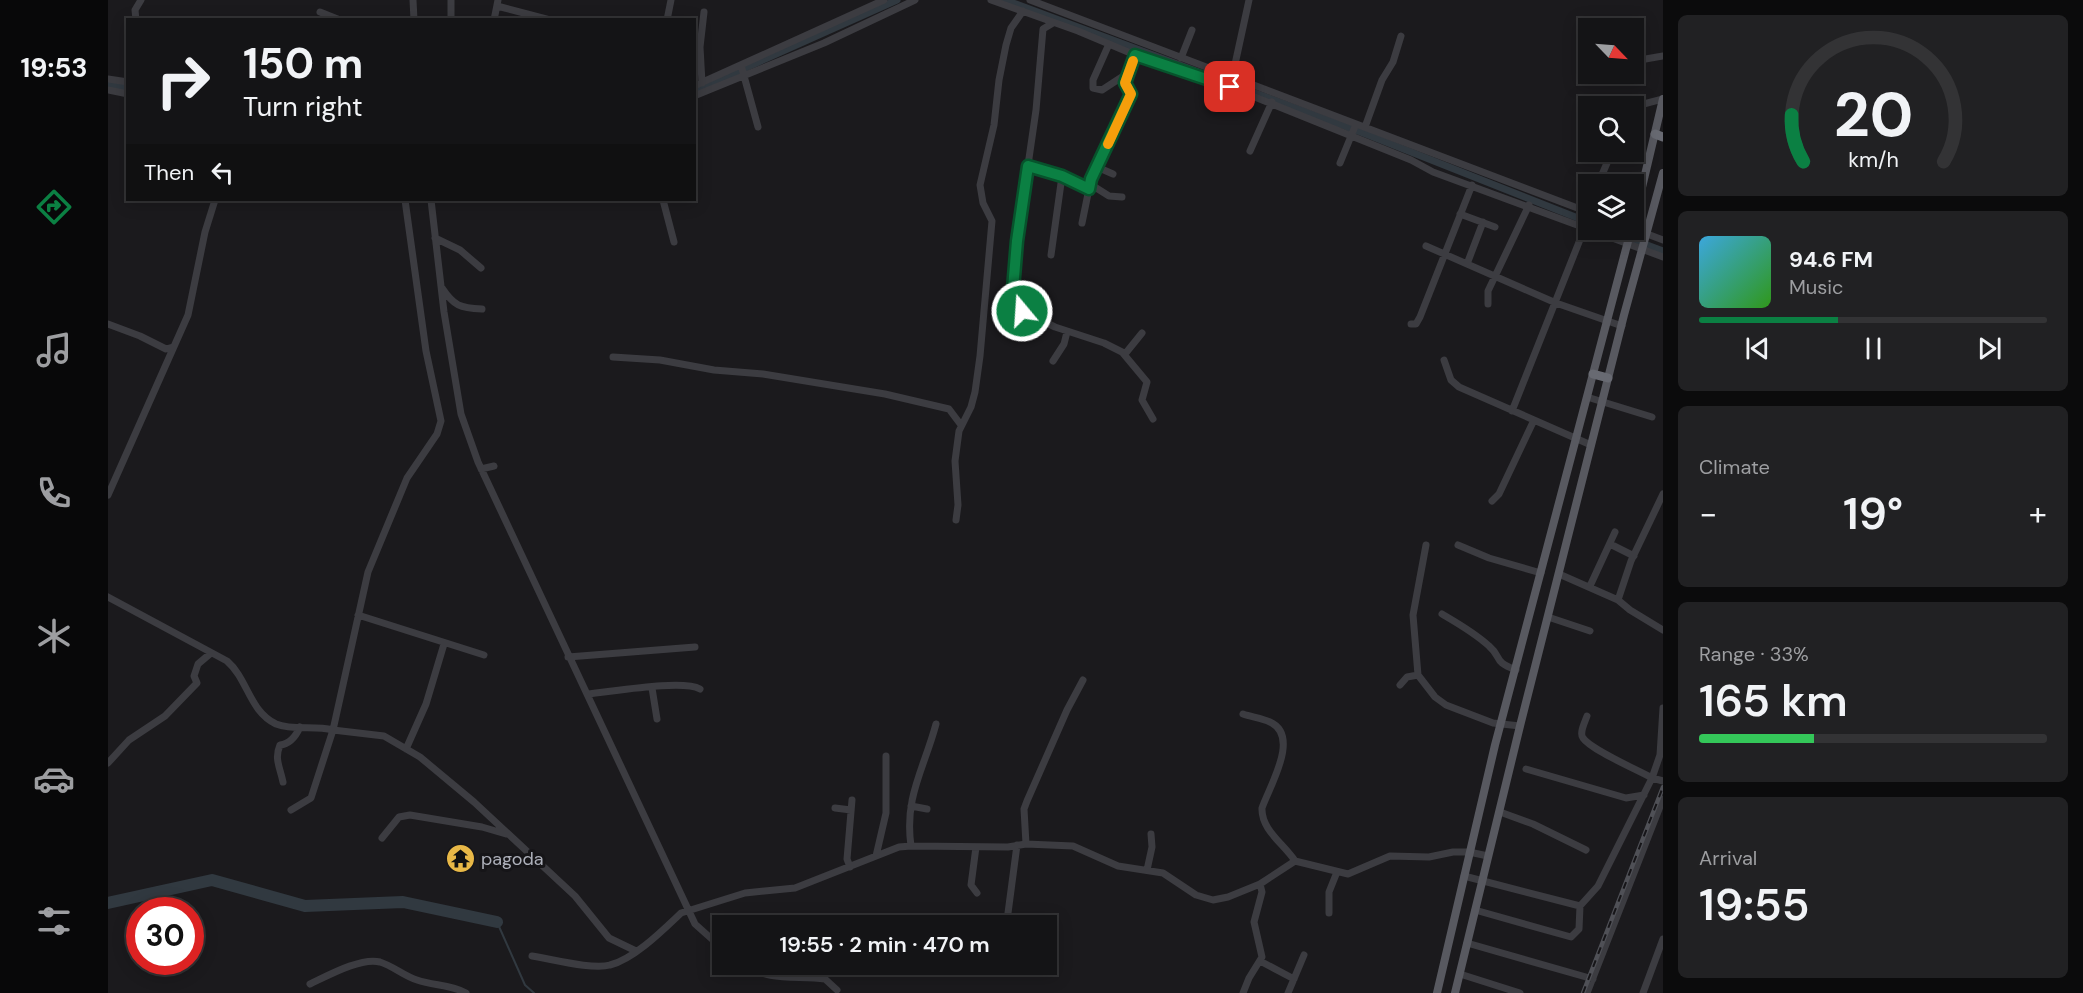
<!DOCTYPE html>
<html lang="en">
<head>
<meta charset="utf-8">
<style>
	body { margin:0; font-family:"DM Sans",sans-serif; background:#212123; color:#f1f3f6; height:100vh; display:flex; flex-direction:column; font-size:22px; white-space:nowrap }
	* { box-sizing:border-box; margin:0 }
	p { font-size:20px; color:#9d9ea1 }
	.icon { flex:none; width:33px; height:33px; fill:none; stroke:currentColor; stroke-width:2; stroke-linecap:round; stroke-linejoin:round }
	.map { position:relative; flex:1; overflow:hidden }
	.side { display:flex; flex-direction:column; gap:15px; padding:15px; background:#0b0b0c; width:420px }
	.side>* { flex:none }
	.hud { position:absolute; left:18px; top:18px; width:570px; height:183px; border-radius:0px; box-shadow:0 3px 15px #0003,0 0 0 2px #333335; background:#141416; color:#f1f3f6; overflow:hidden }
	.needle { width:39px; rotate:115deg }
	.tools { position:absolute; left:1470px; top:18px; display:grid; gap:12px }
	.tools a { display:grid; place-items:center; width:66px; height:66px; border-radius:0px; background:#141416; box-shadow:0 3px 15px #0003,0 0 0 2px #333335; font-size:30px }
	.speed { position:absolute; left:18px; top:897px; display:flex; gap:12px; font-size:30px; font-weight:700; text-align:center }
	.speed>* { display:grid; place-content:center; width:78px; height:78px; border-radius:50%; background:#141416; box-shadow:0 3px 15px #0003,0 0 0 2px #333335; line-height:1 }
	.speed .limit { border:9px solid #d22; background:#fff; color:#111 }
	.pin { position:absolute; display:grid; place-items:center; width:51px; height:51px; color:#fff; margin:-26px; border-radius:12px; box-shadow:0 3px 9px #0006 }
	.me { position:absolute; width:66px; margin:-33px; rotate:342deg; stroke-linejoin:round; filter:drop-shadow(0 0 4px #0008) }
	.turn { display:flex; align-items:center; gap:21px; height:126px; padding:0 18px; font-size:27px }
	.turn .icon { width:78px; height:78px; stroke-width:2.5 }
	.turn b { display:block; font-size:42px; line-height:51px }
	.then { display:flex; align-items:center; height:57px; padding:0 18px; background:#0003; gap:12px; font-size:22px }
	.big { font-size:45px; font-weight:600; line-height:1.1 }
	.side .tile { flex:1; display:flex; flex-direction:column; justify-content:center; gap:9px; min-width:0; padding:0 21px; border-radius:9px; background:#212123 }
	.side .dial { align-items:center; gap:0 }
	.dial svg { height:156px; overflow:visible; fill:none; stroke:#333335; stroke-width:7; stroke-linecap:round; text-anchor:middle }
	.dial text { fill:#f1f3f6; stroke:none }
	.song { display:flex; align-items:center; gap:18px }
	.cover { width:72px; height:72px; border-radius:9px; background:linear-gradient(135deg,hsl(200 70% 55%),hsl(110 70% 35%)) }
	.played { height:6px; border-radius:3px; background:linear-gradient(90deg,#0b8043 40%,#333335 40%) }
	.keys { display:flex; justify-content:space-around; direction:ltr }
	.heat { display:flex; justify-content:space-between; align-items:center; font-size:33px; direction:ltr }
	.charge { height:9px; border-radius:4px; background:linear-gradient(90deg,#34c759 33%,#333335 0) }
	.trip { position:absolute; left:604px; top:915px; width:345px; height:60px; border-radius:0px; background:#141416; box-shadow:0 3px 15px #0003,0 0 0 2px #333335; font-weight:600; line-height:60px; text-align:center }
	main { display:flex; flex:1; min-height:0 }
	.menu { display:flex; flex-direction:column; width:108px; justify-content:space-around; align-items:center; background:#080809; color:#9d9ea1 }
	.menu .icon { width:42px; height:42px }
	.menu .on { color:#0b8043 }
	.menu b { font-size:27px; color:#f1f3f6 }
	.map>svg:first-child { display:block }
</style>
</head>
<body>
<main>
<nav class="menu">
<b>19:53</b>
<svg class="icon on" aria-label="directions" viewBox="0 0 24 24"><path d="M12 3l9 9-9 9-9-9zM9 14v-3h6M13 9l2 2-2 2"/></svg>
<svg class="icon" aria-label="music" viewBox="0 0 24 24"><path d="M9 18V5l10-2v13"/><circle cx="6" cy="18" r="3"/><circle cx="16" cy="16" r="3"/></svg>
<svg class="icon" aria-label="phone" viewBox="0 0 24 24"><path d="M5 4h4l2 5-3 2q2 4 5 5l2-3 5 2v4C11 20 4 13 5 4z"/></svg>
<svg class="icon" aria-label="climate" viewBox="0 0 24 24"><path d="M12 3v18M4 7l16 10M4 17L20 7"/></svg>
<svg class="icon" aria-label="car" viewBox="0 0 24 24"><path d="M5 17H2v-5l4-1 3-4h7l3 4 3 1v5h-3M9 17h6M6 11h13"/><circle cx="7" cy="17" r="2"/><circle cx="17" cy="17" r="2"/></svg>
<svg class="icon" aria-label="filters" viewBox="0 0 24 24"><path d="M4 7h16M4 17h16"/><circle cx="9" cy="7" r="2"/><circle cx="15" cy="17" r="2"/></svg>
</nav>
<div class="map">
<svg width="1555" height="993" viewBox="0 0 1555 993">
	<rect width="100%" height="100%" fill="#1b1a1d"/>
	<g fill="none" stroke-linecap="round" stroke-linejoin="round">
		<path stroke="#313940" stroke-width="2" d="M389 922 417 985 426 993"/>
		<path stroke="#313940" stroke-width="7" d="M897 0 1255 133 1480 222
			M0 85 20 88
			M586 91 789 0
			M1499 230 1555 251"/>
		<path stroke="#313940" stroke-width="12" d="M0 903 104 880 197 906 295 902 389 922"/>
		<path stroke="#3c3c41" stroke-width="7" d="M305 0 306 20
			M883 0 970 31 1020 52 1122 87 1303 160 1325 172 1480 229
			M922 0 1480 212
			M389 6 442 20
			M212 12 232 20
			M28 20 27 10 33 0
			M343 20V0
			M386 20 390 0
			M559 20 563 0
			M945 23 935 29 928 110 909 241 906 300 914 311 947 327 996 343 1014 352 1039 382 1034 400 1045 419
			M1001 44 985 80V88L994 90 1020 73
			M1073 58 1084 30
			M1526 61 1555 56
			M633 65 650 127
			M1124 78 1141 0
			M0 79 20 82
			M594 83 592 47 596 12
			M586 86 776 0
			M0 90 20 94
			M586 96 716 43 807 0
			M1516 106H1528L1555 99
			M1257 127 1274 80 1285 62 1293 36
			M1142 151 1164 102
			M1232 163 1248 124
			M920 166 954 176 981 189
			M989 167 1005 174
			M982 184 1001 196 1014 197
			M1490 184 1499 163
			M323 200 336 312 353 414 370 462 587 924 615 949
			M555 200 566 242
			M1352 214 1387 227
			M974 223 983 179 1023 95 1017 83 1027 55
			M1526 229 1555 240
			M1483 230 1555 257
			M327 238 352 250 373 268
			M1318 246 1448 303 1514 326
			M943 255 954 176
			M1359 264 1375 222
			M334 288C346 306 352 308 374 309
			M1380 304V291L1421 205
			M0 324 32 336 58 349 65 347
			M1303 324H1308L1312 317 1364 185
			M903 334C897 322 899 312 907 302
			M1017 354 1034 333
			M505 357 552 360 606 370 655 374 777 394 841 409 853 425
			M1336 360 1343 380 1351 387 1483 445
			M945 361 956 344 959 332
			M1479 397 1544 417
			M1404 411 1477 227
			M373 469 386 466
			M0 495 80 315 97 232 107 200
			M1384 501 1391 494 1426 420
			M848 520 850 505 847 461 851 431 863 407 867 392 872 356 884 221 875 203 872 185 886 125 891 80 898 45 903 28 915 11
			M1502 544 1526 556
			M1318 545 1305 615 1310 675 1327 697 1338 705 1385 723 1412 726
			M1350 545 1381 558 1433 573
			M1451 574 1510 600 1522 610 1555 630
			M1482 586 1507 532
			M0 597 119 661C140 679 141 711 168 724 186 731 206 725 225 730L260 572 299 478 329 434 333 421 318 351 297 200
			M1510 600 1523 561 1555 494
			M1334 614C1351 624 1367 633 1381 646 1395 658 1384 661 1408 670
			M250 615 376 655
			M1440 617 1482 631
			M460 657 587 647
			M1292 685 1299 677 1310 675
			M544 688 549 719
			M479 694C503 692 574 679 592 689
			M1135 714C1143 717 1154 718 1162 722 1193 736 1161 787 1154 808 1153 830 1176 844 1187 861
			M1479 716C1477 722 1471 733 1475 738 1483 750 1530 770 1544 778L1555 781
			M298 749 318 704 336 644
			M0 763 21 740 57 716 89 683 86 676 90 664 103 653
			M1418 769 1518 798 1536 795
			M175 782C172 767 166 759 172 745 182 744 188 736 192 727
			M803 806 819 809
			M727 808 743 810
			M183 810 203 798 225 730 276 736 312 757 366 802 467 896 501 938 528 951
			M1392 812 1425 824 1478 850
			M274 838 291 817 302 815 374 827 398 834
			M918 844 916 809 919 801 959 710 975 680
			M803 846C796 797 816 769 828 724
			M868 847 863 885 869 893
			M768 856 778 813V756
			M742 867 739 859 744 800
			M1039 870 1044 847 1043 834
			M1356 876 1472 906 1490 886 1544 778 1552 755 1555 708
			M1367 910 1463 937 1471 929 1472 906
			M1221 913V892L1229 872
			M901 926 900 913 909 845
			M1359 943 1485 979
			M424 956C444 959 485 970 502 965 526 959 555 930 573 913L637 893 687 888 791 847 803 846 900 847 918 844 965 846 1010 866 1055 873 1088 895 1105 900 1120 897 1152 884 1187 861 1240 874 1282 856 1321 857 1345 852H1361L1380 856
			M1152 961 1186 979
			M636 964C660 982 689 975 717 979L729 990
			M1352 974 1412 993
			M202 984C219 976 253 957 272 962 285 966 296 976 309 980 326 986 342 984 358 993
			M1135 993 1141 978 1154 957 1146 922 1154 892 1152 884
			M1180 993 1196 955
			M1479 993 1555 799
			M1535 993 1555 939"/>
		<path stroke="#585960" stroke-width="8" d="M1526 221 1555 99
			M1329 993 1387 745 1523 230
			M1347 993 1412 726 1516 315 1555 173"/>
		<path stroke="#686a72" stroke-width="9" d="M1547 134 1555 137
			M1485 374 1500 378"/>
		<defs>
			<path id="rail" d="M1475 993 1555 787"/>
		</defs>
		<use href="#rail" stroke="#4f5056" stroke-width="4.5"/>
		<use href="#rail" stroke="#161518" stroke-width="2" stroke-dasharray="7" stroke-linecap="butt"/>
	</g>
	<g fill="none" stroke-linecap="round" stroke-linejoin="round">
		<defs>
			<path id="route" d="M914 311 906 300 905 289 909 241 920 166 954 176 981 189 983 179 1023 94 1017 83 1027 55 1122 87"/>
		</defs>
		<use href="#route" stroke="#07532c" stroke-width="15"/>
		<use href="#route" stroke="#0b8043" stroke-width="10"/>
		<path stroke="#f59e0b" stroke-width="10" d="M1000 144 1023 94 1017 83 1025 61"/>
	</g>
	<defs>
		<symbol id="temple-disc" viewBox="-11 -11 22 22"><circle r="9.5" fill="#e8b847" stroke="#161518"/><path d="M0-6L5-2H3V0L6.5 2.5H4V6H1.5V3h-3V6H-4V2.5H-6.5L-3 0V-2H-5Z" fill="#111"/></symbol>
	</defs>
	<g fill-rule="evenodd">
		<use href="#temple-disc" x="336" y="842" width="33" height="33"/>
	</g>
	<g text-anchor="middle" stroke-width="6" stroke-linejoin="round" paint-order="stroke">
		<g font-size="18" fill="#aeb1bb" stroke="#161518" text-anchor="start">
			<text x="373" y="865">pagoda</text>
		</g>
	</g>
</svg>
<div class="tools">
<a><svg class="needle" viewBox="-14 -14 28 28"><path d="M0-13l5 13h-10z" fill="#e53935"/><path d="M0 13l5-13h-10z" fill="#9d9ea1"/></svg></a>
<a><svg class="icon" aria-label="search" viewBox="0 0 24 24"><circle cx="10" cy="10" r="6"/><path d="M15 15l6 6"/></svg></a>
<a><svg class="icon" aria-label="layers" viewBox="0 0 24 24"><path d="M12 4l9 5-9 5-9-5zM3 14l9 5 9-5"/></svg></a>
</div>
<div class="speed"><div class="limit">30</div></div>
<div class="pin" style="left:1122px;top:87px;background:#d93025"><svg class="icon" aria-label="arrive" viewBox="0 0 24 24"><path d="M6 21V4h12l-3 4 3 4H6"/></svg></div>
<svg class="me" style="left:914px;top:311px" viewBox="-20 -20 40 40"><circle r="17" fill="#0b8043" stroke="#fff" stroke-width="3"/><path d="M0-11L8 9 0 5-8 9z" fill="#fff"/></svg>
<div class="trip">19:55 · 2 min · 470 m</div>
<div class="hud">
<div class="turn"><svg class="icon" aria-label="right" viewBox="0 0 24 24"><path d="M7 20v-9h11M14 6l5 5-5 5"/></svg><div><b>150 m</b>Turn right</div></div>
<div class="then">Then<svg class="icon" aria-label="left" viewBox="0 0 24 24"><path d="M17 20v-9H6M10 6l-5 5 5 5"/></svg></div>
</div>
</div>
<section class="side">
<div class="tile dial"><svg viewBox="0 0 100 80">
<path d="M14 69A42 42 0 1 1 86 69"/>
<path d="M14 69A42 42 0 0 1 8 45" stroke="#0b8043"/>
<text x="50" y="56" font-size="32" font-weight="700">20</text>
<text x="50" y="72" font-size="11">km/h</text>
</svg></div>
<div class="tile">
<div class="song"><i class="cover"></i><div><b>94.6 FM</b><p>Music</p></div></div>
<div class="played"></div>
<div class="keys"><svg class="icon" aria-label="previous" viewBox="0 0 24 24"><path d="M18 5L8 12l10 7zM5 5v14"/></svg><svg class="icon" aria-label="pause" viewBox="0 0 24 24"><path d="M8 5v14M16 5v14"/></svg><svg class="icon" aria-label="next" viewBox="0 0 24 24"><path d="M6 5l10 7-10 7zM19 5v14"/></svg></div>
</div>
<div class="tile"><p>Climate</p>
<div class="heat"><a>−</a><b class="big">19°</b><a>+</a></div>
</div>
<div class="tile"><p>Range · 33%</p><b class="big">165 km</b><div class="charge"></div></div>
<div class="tile"><p>Arrival</p><b class="big">19:55</b></div>
</section>
</main>
</body>
</html>
